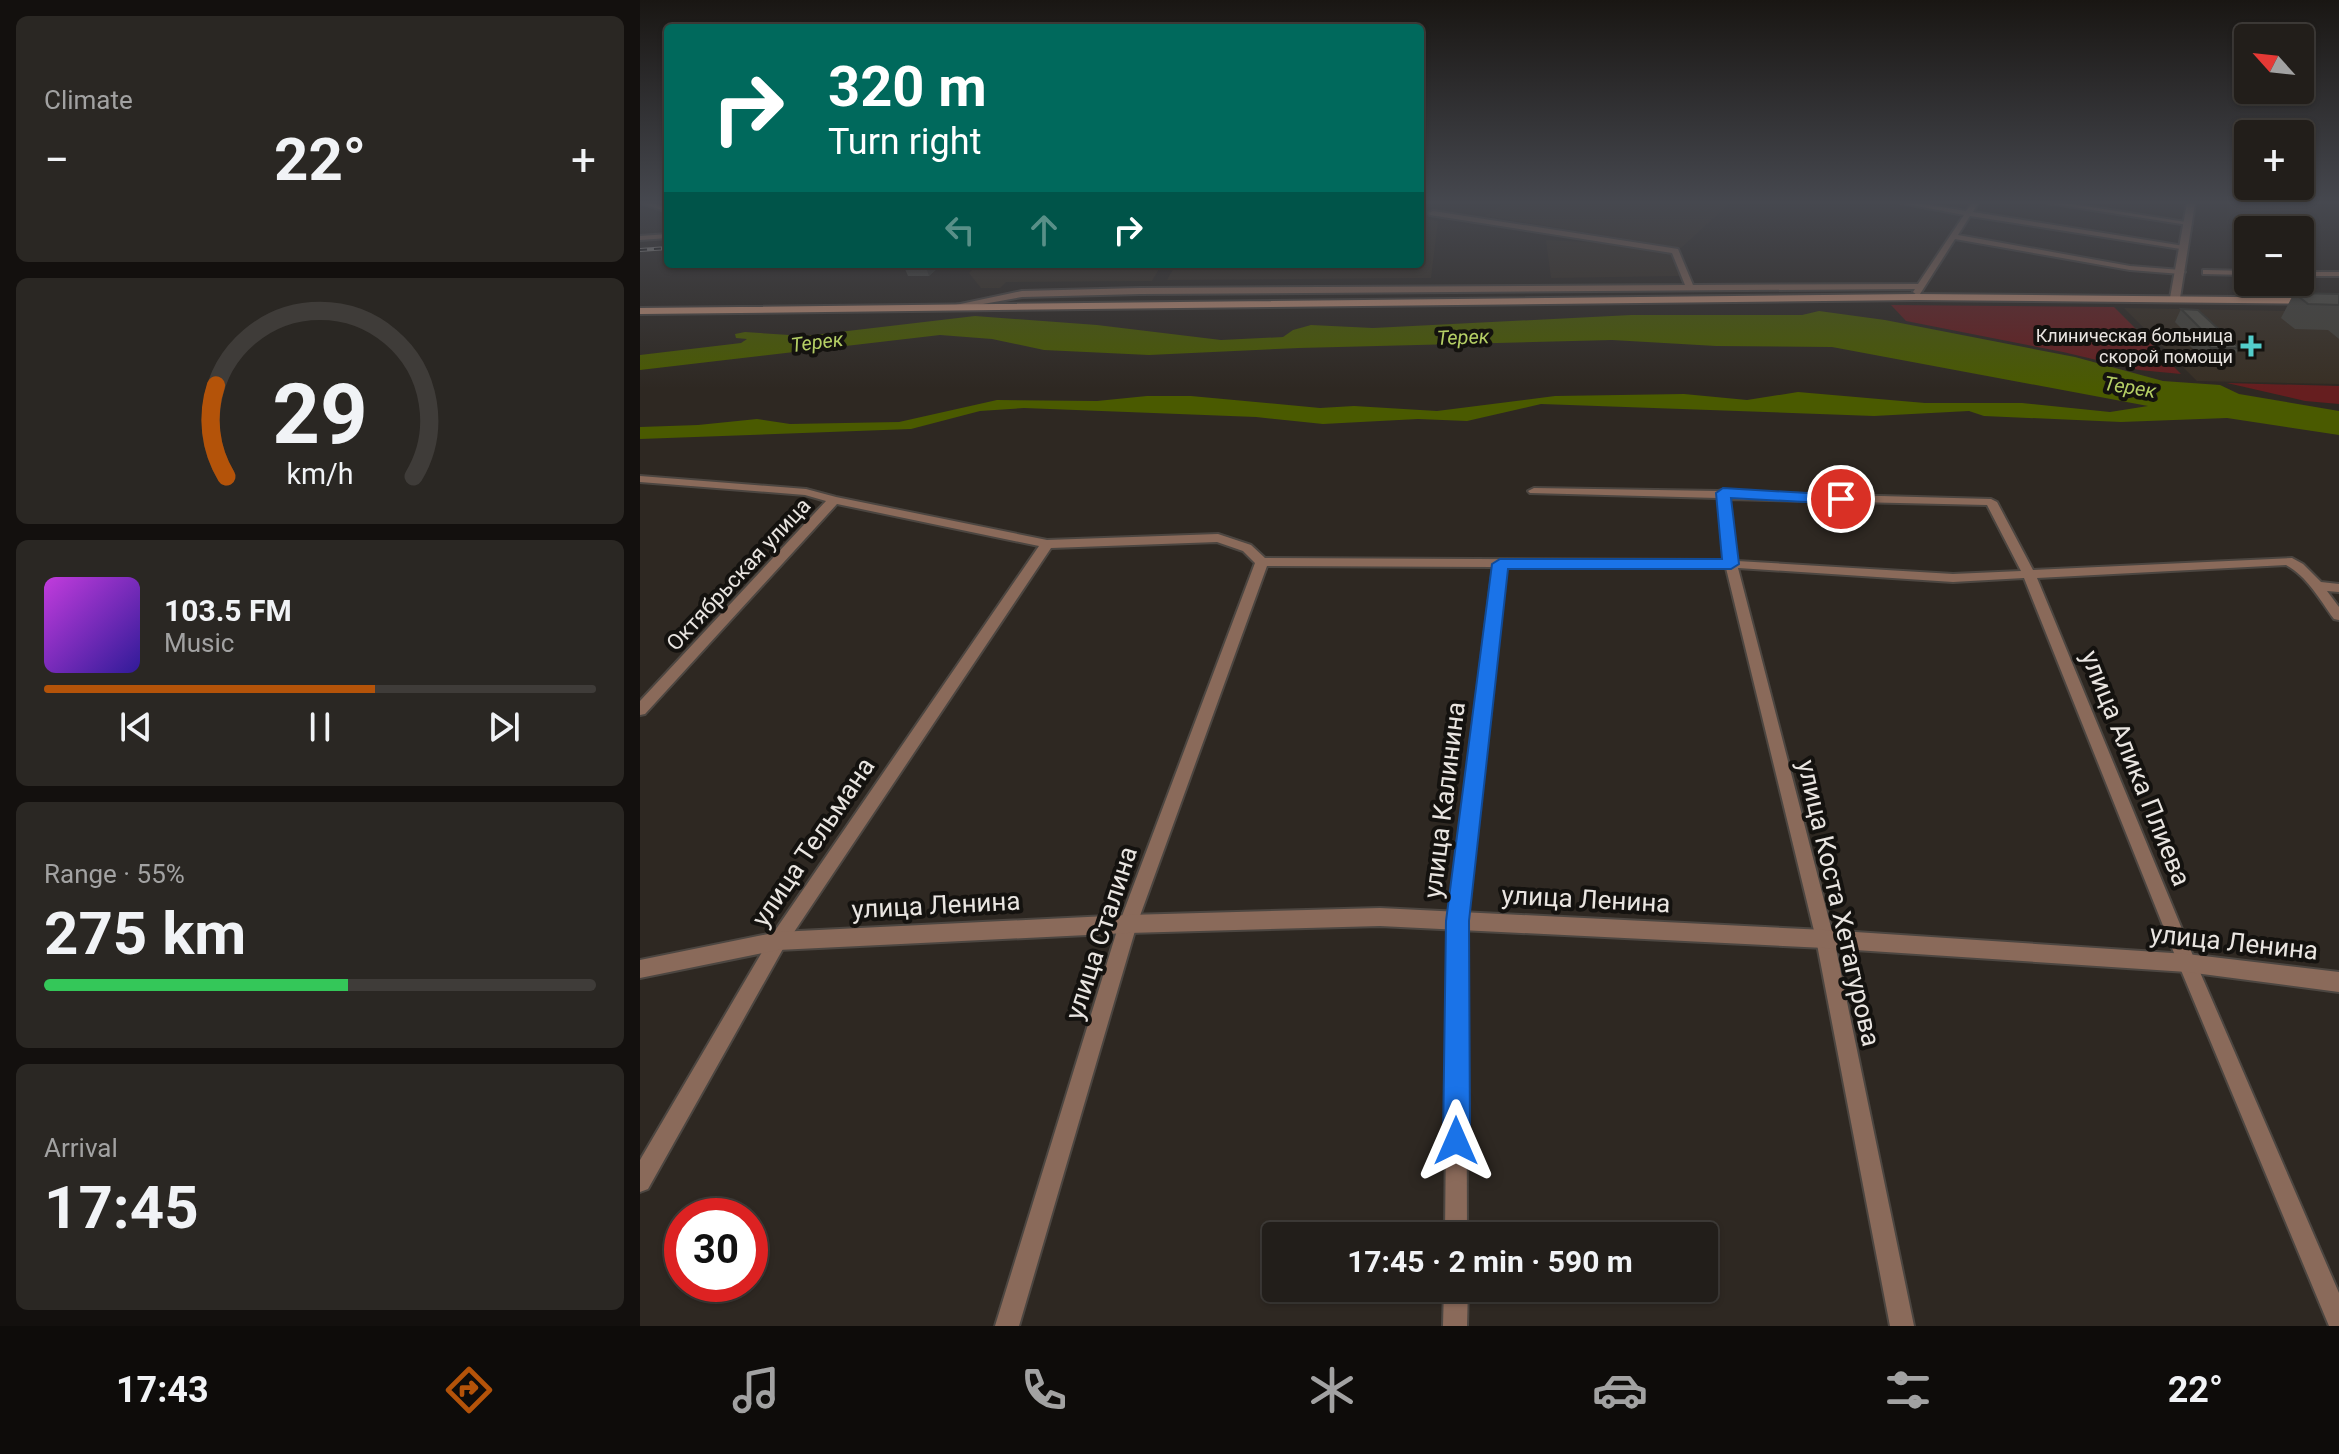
<!DOCTYPE html>
<html lang="en">
<head>
<meta charset="utf-8">
<style>
	body { margin:0; font-family:Roboto,sans-serif; background:#2a2723; color:#f1f3f6; height:100vh; display:flex; flex-direction:column; font-size:30px; white-space:nowrap }
	* { box-sizing:border-box; margin:0 }
	p { font-size:26px; color:#a2a2a2 }
	.icon { flex:none; width:44px; height:44px; fill:none; stroke:currentColor; stroke-width:2; stroke-linecap:round; stroke-linejoin:round }
	.map { position:relative; flex:1; overflow:hidden }
	.details { display:flex; flex-direction:column; gap:16px; padding:16px; background:#13100e; width:640px }
	.details>* { flex:none }
	.top-card { position:absolute; left:24px; top:24px; width:760px; height:244px; border-radius:8px; box-shadow:0 2px 6px #0004,0 0 0 2px #3f3c39; background:#00695c; color:#fff; overflow:hidden }
	.needle { width:52px; rotate:297deg }
	.controls { position:absolute; left:1594px; top:24px; display:grid; gap:16px }
	.controls a { display:grid; place-items:center; width:80px; height:80px; border-radius:8px; background:#221e1a; box-shadow:0 2px 6px #0004,0 0 0 2px #3f3c39; font-size:40px }
	.speed { position:absolute; left:24px; top:1198px; display:flex; gap:16px; font-size:40px; font-weight:700; text-align:center }
	.speed>* { display:grid; place-content:center; width:104px; height:104px; border-radius:50%; background:#221e1a; box-shadow:0 2px 6px #0004,0 0 0 2px #3f3c39; line-height:1 }
	.speed .limit { border:12px solid #d22; background:#fff; color:#111 }
	.pin { position:absolute; display:grid; place-items:center; width:68px; height:68px; color:#fff; margin:-34px; border:4px solid #fff; border-radius:50%; box-shadow:0 2px 8px #0007 }
	.me { position:absolute; width:88px; margin:-44px; rotate:0deg; stroke-linejoin:round; filter:drop-shadow(0 0 6px #0008) }
	.turn { display:flex; align-items:center; gap:28px; height:168px; padding:0 32px; font-size:36px }
	.turn .icon { width:104px; height:104px; stroke-width:2.5 }
	.turn b { display:block; font-size:56px; line-height:68px }
	.lanes { display:flex; align-items:center; height:76px; padding:0 32px; background:#0003; justify-content:center; gap:40px; direction:ltr }
	.lanes .off { opacity:.35 }
	.big { font-size:60px; font-weight:700; line-height:1.1 }
	.details .card { flex:1; display:flex; flex-direction:column; justify-content:center; gap:12px; min-width:0; padding:0 28px; border-radius:12px; background:#2a2723 }
	.details .dial { align-items:center; gap:0 }
	.dial svg { height:208px; overflow:visible; fill:none; stroke:#3f3c39; stroke-width:7; stroke-linecap:round; text-anchor:middle }
	.dial text { fill:#f1f3f6; stroke:none }
	.song { display:flex; align-items:center; gap:24px }
	.cover { width:96px; height:96px; border-radius:12px; background:linear-gradient(135deg,hsl(290 70% 55%),hsl(250 70% 35%)) }
	.played { height:8px; border-radius:4px; background:linear-gradient(90deg,#b45309 60%,#3f3c39 60%) }
	.keys { display:flex; justify-content:space-around; direction:ltr }
	.heat { display:flex; justify-content:space-between; align-items:center; font-size:44px; direction:ltr }
	.charge { height:12px; border-radius:6px; background:linear-gradient(90deg,#34c759 55%,#3f3c39 0) }
	.trip { position:absolute; left:622px; top:1222px; width:456px; height:80px; border-radius:8px; background:#221e1a; box-shadow:0 2px 6px #0004,0 0 0 2px #3f3c39; font-weight:700; line-height:80px; text-align:center }
	.tabs { display:flex; height:128px; justify-content:space-around; align-items:center; background:#0e0c0a; color:#a2a2a2 }
	.tabs .icon { width:56px; height:56px }
	.tabs .on { color:#b45309 }
	.tabs b { font-size:36px; color:#f1f3f6 }
	main { display:flex; flex:1; min-height:0 }
	.map>svg:first-child { display:block }
</style>
</head>
<body>
<main>
<section class="details">
<div class="card"><p>Climate</p>
<div class="heat"><a>−</a><b class="big">22°</b><a>+</a></div>
</div>
<div class="card dial"><svg viewBox="0 0 100 80">
<path d="M14 69A42 42 0 1 1 86 69"/>
<path d="M14 69A42 42 0 0 1 10 34" stroke="#b45309"/>
<text x="50" y="56" font-size="32" font-weight="700">29</text>
<text x="50" y="72" font-size="11">km/h</text>
</svg></div>
<div class="card">
<div class="song"><i class="cover"></i><div><b>103.5 FM</b><p>Music</p></div></div>
<div class="played"></div>
<div class="keys"><svg class="icon" aria-label="previous" viewBox="0 0 24 24"><path d="M18 5L8 12l10 7zM5 5v14"/></svg><svg class="icon" aria-label="pause" viewBox="0 0 24 24"><path d="M8 5v14M16 5v14"/></svg><svg class="icon" aria-label="next" viewBox="0 0 24 24"><path d="M6 5l10 7-10 7zM19 5v14"/></svg></div>
</div>
<div class="card"><p>Range · 55%</p><b class="big">275 km</b><div class="charge"></div></div>
<div class="card"><p>Arrival</p><b class="big">17:45</b></div>
</section>
<div class="map">
<svg width="1699" height="1326" viewBox="0 0 1699 1326">
	<rect width="100%" height="100%" fill="#2e2822"/>
	<path fill="#382f24" d="M863 203H1090L1041 248 845 216Z
		M780 219 798 221 791 278 527 280 536 264H780Z
		M906 240 968 243 1031 254 1040 276 911 278Z
		M338 264H522L512 281 366 282 360 288H341L329 273Z
		M1484 308 1699 312V384L1557 381Z"/>
	<path fill="#661e1f" d="M1251 305 1474 307 1541 374 1499 370 1423 352 1266 321Z
		M1587 383 1699 386V404L1665 401Z"/>
	<path fill="#4a5a00" d="M1179 311 1245 320 1435 357 1523 381 1580 385 1599 394 1699 411V435L1587 418 1481 422 1344 416 1329 411 1234 416 901 404 827 421 778 419 683 424 616 417 384 408 340 411 271 429 0 439V427L58 425 117 419 150 424 259 422 357 400 457 401 507 396H551L680 408 714 406 797 411 915 396 1044 394 1107 400 1158 392 1285 403H1382L1470 412 1508 406 1192 347 1076 346 972 340 659 348 509 355 404 350 352 339 300 335 0 370V355L101 343 107 339 96 338 95 334 105 332 165 336 335 316 457 325 581 340 643 337 653 330 671 325 733 328 991 315H1162Z"/>
	<g fill="none" stroke-linecap="round" stroke-linejoin="round">
		<defs>
			<path id="minor" d="M1 203H12L28 208V212Z
				M1261 203H1277L1326 211 1332 203H1338L1333 212 1544 246H1547V250L1330 216 1318 235 1490 266 1541 270 1545 272 1541 274 1490 270 1315 239 1280 294 1277 295 1273 292 1275 289 500 294 382 297 315 309 311 306 382 291 500 288 1045 285 1032 253 790 215 789 213 793 211 1038 249 1053 285 1278 284 1324 215Z
				M1408 203H1426L1552 223 1548 225Z
				M28 234V238L0 240V236Z
				M1566 270 1608 271V275L1563 274V270Z
				M1660 272H1699V276H1660Z
				M0 476 166 489 196 497 407 540 578 534 611 545 625 558 1084 560 1078 498 890 493 888 491 894 488 1078 491 1083 490 1088 492 1351 499 1357 502 1393 570 1652 558 1663 564 1681 582 1699 584V592L1687 591 1699 607V620L1694 619C1680 600 1667 576 1646 565L1397 578 1556 963 1699 1293V1326H1689L1538 963 1384 578 1313 582 1098 568 1194 939 1274 1326H1250L1176 939 1086 568 866 567 826 921 827 1236H805L808 921 853 567 627 566 497 924 379 1326H355L479 924 615 563 603 551 577 542 411 548 144 947 8 1189 0 1192V1160L132 935 399 546 197 504 5 714 0 715V701L186 501 165 495 0 482ZM1089 499 1347 505 1381 571 1313 574 1097 561Z
				M804 1288H828L827 1326H803Z"/>
			<path id="tertiary" d="M1547 203H1555L1540 298 1535 301 1530 298Z
				M740 908 1185 930 1547 954 1699 972V992L1547 972 1185 948 740 926 488 933 138 950 0 978V960L138 932 488 915Z"/>
			<path id="secondary" d="M1276 294 1699 298V304L1276 300 0 314V308Z"/>
		</defs>
		<use href="#minor" stroke="#4c4641" stroke-width="4"/>
		<use href="#tertiary" stroke="#4c4641" stroke-width="4"/>
		<use href="#secondary" stroke="#4c4641" stroke-width="4"/>
		<use href="#minor" fill="#8a6a5a" fill-rule="evenodd"/>
		<use href="#tertiary" fill="#8a6a5a" fill-rule="evenodd"/>
		<use href="#secondary" fill="#c18f75" fill-rule="evenodd"/>
		<defs>
			<path id="rail" d="M0 250 28 248"/>
		</defs>
		<use href="#rail" stroke="#a19d98" stroke-width="4"/>
		<use href="#rail" stroke="#14120f" stroke-width="2" stroke-dasharray="7" stroke-linecap="butt"/>
	</g>
	<path fill="#45433c" d="M263 264H302L289 276H268Z
		M1654 293 1699 294V339L1688 330 1655 329 1641 318Z
		M1541 309 1599 348 1592 362 1565 361 1547 343 1550 337 1535 322Z"/>
	<path fill="#383731" d="M285 264H302L289 276Z"/>
	<path fill="#504e46" stroke="#383731" stroke-width="2" d="M1654 293 1699 294V305L1668 304Z
		M1541 309 1558 310 1599 348H1571L1553 330H1562Z"/>
	<linearGradient id="sky" x2="0" y2="1"><stop stop-color="#191613"/><stop offset="0.52" stop-color="#46484f"/><stop offset="1" stop-color="#46484f" stop-opacity="0"/></linearGradient>
	<rect width="1699" height="389" fill="url(#sky)"/>
	<path fill="#1a73e8" stroke="#114b97" stroke-width="2" d="M1083 488 1201 495 1209 499 1201 504 1091 498 1099 564 1091 569H868L829 921 830 1141 826 1151 816 1155 807 1151 803 1141 806 921 852 564 860 559H1082L1076 493Z"/>
	<path fill="#53cdcb" stroke="#14120f" stroke-width="3" d="M1607 334h8v8h8v8h-8v8h-8v-8h-8v-8h8z"/>
	<g text-anchor="middle" stroke-width="8" stroke-linejoin="round" paint-order="stroke">
		<g font-size="18" fill="#e9e5e1" stroke="#14120f" text-anchor="end">
			<text x="1593" y="342">Клиническая больница<tspan x="1593" dy="21">скорой помощи</tspan></text>
		</g>
		<g font-size="20" font-style="italic" fill="#b5cf65" stroke="#14120f">
			<text transform="translate(823 337) rotate(-2)" y="7">Терек</text>
			<text transform="translate(177 342) rotate(-7)" y="7">Терек</text>
			<text transform="translate(1490 387) rotate(9)" y="7">Терек</text>
		</g>
		<g font-size="22" fill="#e9e5e1" stroke="#14120f">
			<text transform="translate(98 574) rotate(-47)" y="8">Октябрьская улица</text>
		</g>
		<g font-size="26" fill="#e9e5e1" stroke="#14120f">
			<text transform="translate(1496 768) rotate(68)" y="9">улица Алика Плиева</text>
			<text transform="translate(804 800) rotate(-83)" y="9">улица Калинина</text>
			<text transform="translate(173 842) rotate(-56)" y="9">улица Тельмана</text>
			<text transform="translate(946 899) rotate(3)" y="9">улица Ленина</text>
			<text transform="translate(1199 903) rotate(77)" y="9">улица Коста Хетагурова</text>
			<text transform="translate(296 905) rotate(-3)" y="9">улица Ленина</text>
			<text transform="translate(461 933) rotate(-72)" y="9">улица Сталина</text>
			<text transform="translate(1594 942) rotate(6)" y="9">улица Ленина</text>
		</g>
	</g>
</svg>
<div class="controls">
<a><svg class="needle" viewBox="-14 -14 28 28"><path d="M0-13l5 13h-10z" fill="#e53935"/><path d="M0 13l5-13h-10z" fill="#a2a2a2"/></svg></a>
<a>+</a>
<a>−</a>
</div>
<div class="speed"><div class="limit">30</div></div>
<div class="pin" style="left:1201px;top:499px;background:#d93025"><svg class="icon" aria-label="arrive" viewBox="0 0 24 24"><path d="M6 21V4h12l-3 4 3 4H6"/></svg></div>
<svg class="me" style="left:816px;top:1141px" viewBox="-20 -20 40 40"><path d="M0-17L14 15 0 8-14 15z" fill="#1a73e8" stroke="#fff" stroke-width="4"/></svg>
<div class="trip">17:45 · 2 min · 590 m</div>
<div class="top-card">
<div class="turn"><svg class="icon" aria-label="right" viewBox="0 0 24 24"><path d="M7 20v-9h11M14 6l5 5-5 5"/></svg><div><b>320 m</b>Turn right</div></div>
<div class="lanes"><svg class="icon off" aria-label="left" viewBox="0 0 24 24"><path d="M17 20v-9H6M10 6l-5 5 5 5"/></svg><svg class="icon off" aria-label="ahead" viewBox="0 0 24 24"><path d="M12 20V5M6 11l6-6 6 6"/></svg><svg class="icon" aria-label="right" viewBox="0 0 24 24"><path d="M7 20v-9h11M14 6l5 5-5 5"/></svg></div>
</div>
</div>
</main>
<nav class="tabs">
<b>17:43</b>
<svg class="icon on" aria-label="directions" viewBox="0 0 24 24"><path d="M12 3l9 9-9 9-9-9zM9 14v-3h6M13 9l2 2-2 2"/></svg>
<svg class="icon" aria-label="music" viewBox="0 0 24 24"><path d="M9 18V5l10-2v13"/><circle cx="6" cy="18" r="3"/><circle cx="16" cy="16" r="3"/></svg>
<svg class="icon" aria-label="phone" viewBox="0 0 24 24"><path d="M5 4h4l2 5-3 2q2 4 5 5l2-3 5 2v4C11 20 4 13 5 4z"/></svg>
<svg class="icon" aria-label="climate" viewBox="0 0 24 24"><path d="M12 3v18M4 7l16 10M4 17L20 7"/></svg>
<svg class="icon" aria-label="car" viewBox="0 0 24 24"><path d="M5 17H2v-5l4-1 3-4h7l3 4 3 1v5h-3M9 17h6M6 11h13"/><circle cx="7" cy="17" r="2"/><circle cx="17" cy="17" r="2"/></svg>
<svg class="icon" aria-label="filters" viewBox="0 0 24 24"><path d="M4 7h16M4 17h16"/><circle cx="9" cy="7" r="2"/><circle cx="15" cy="17" r="2"/></svg>
<b>22°</b>
</nav>
</body>
</html>
